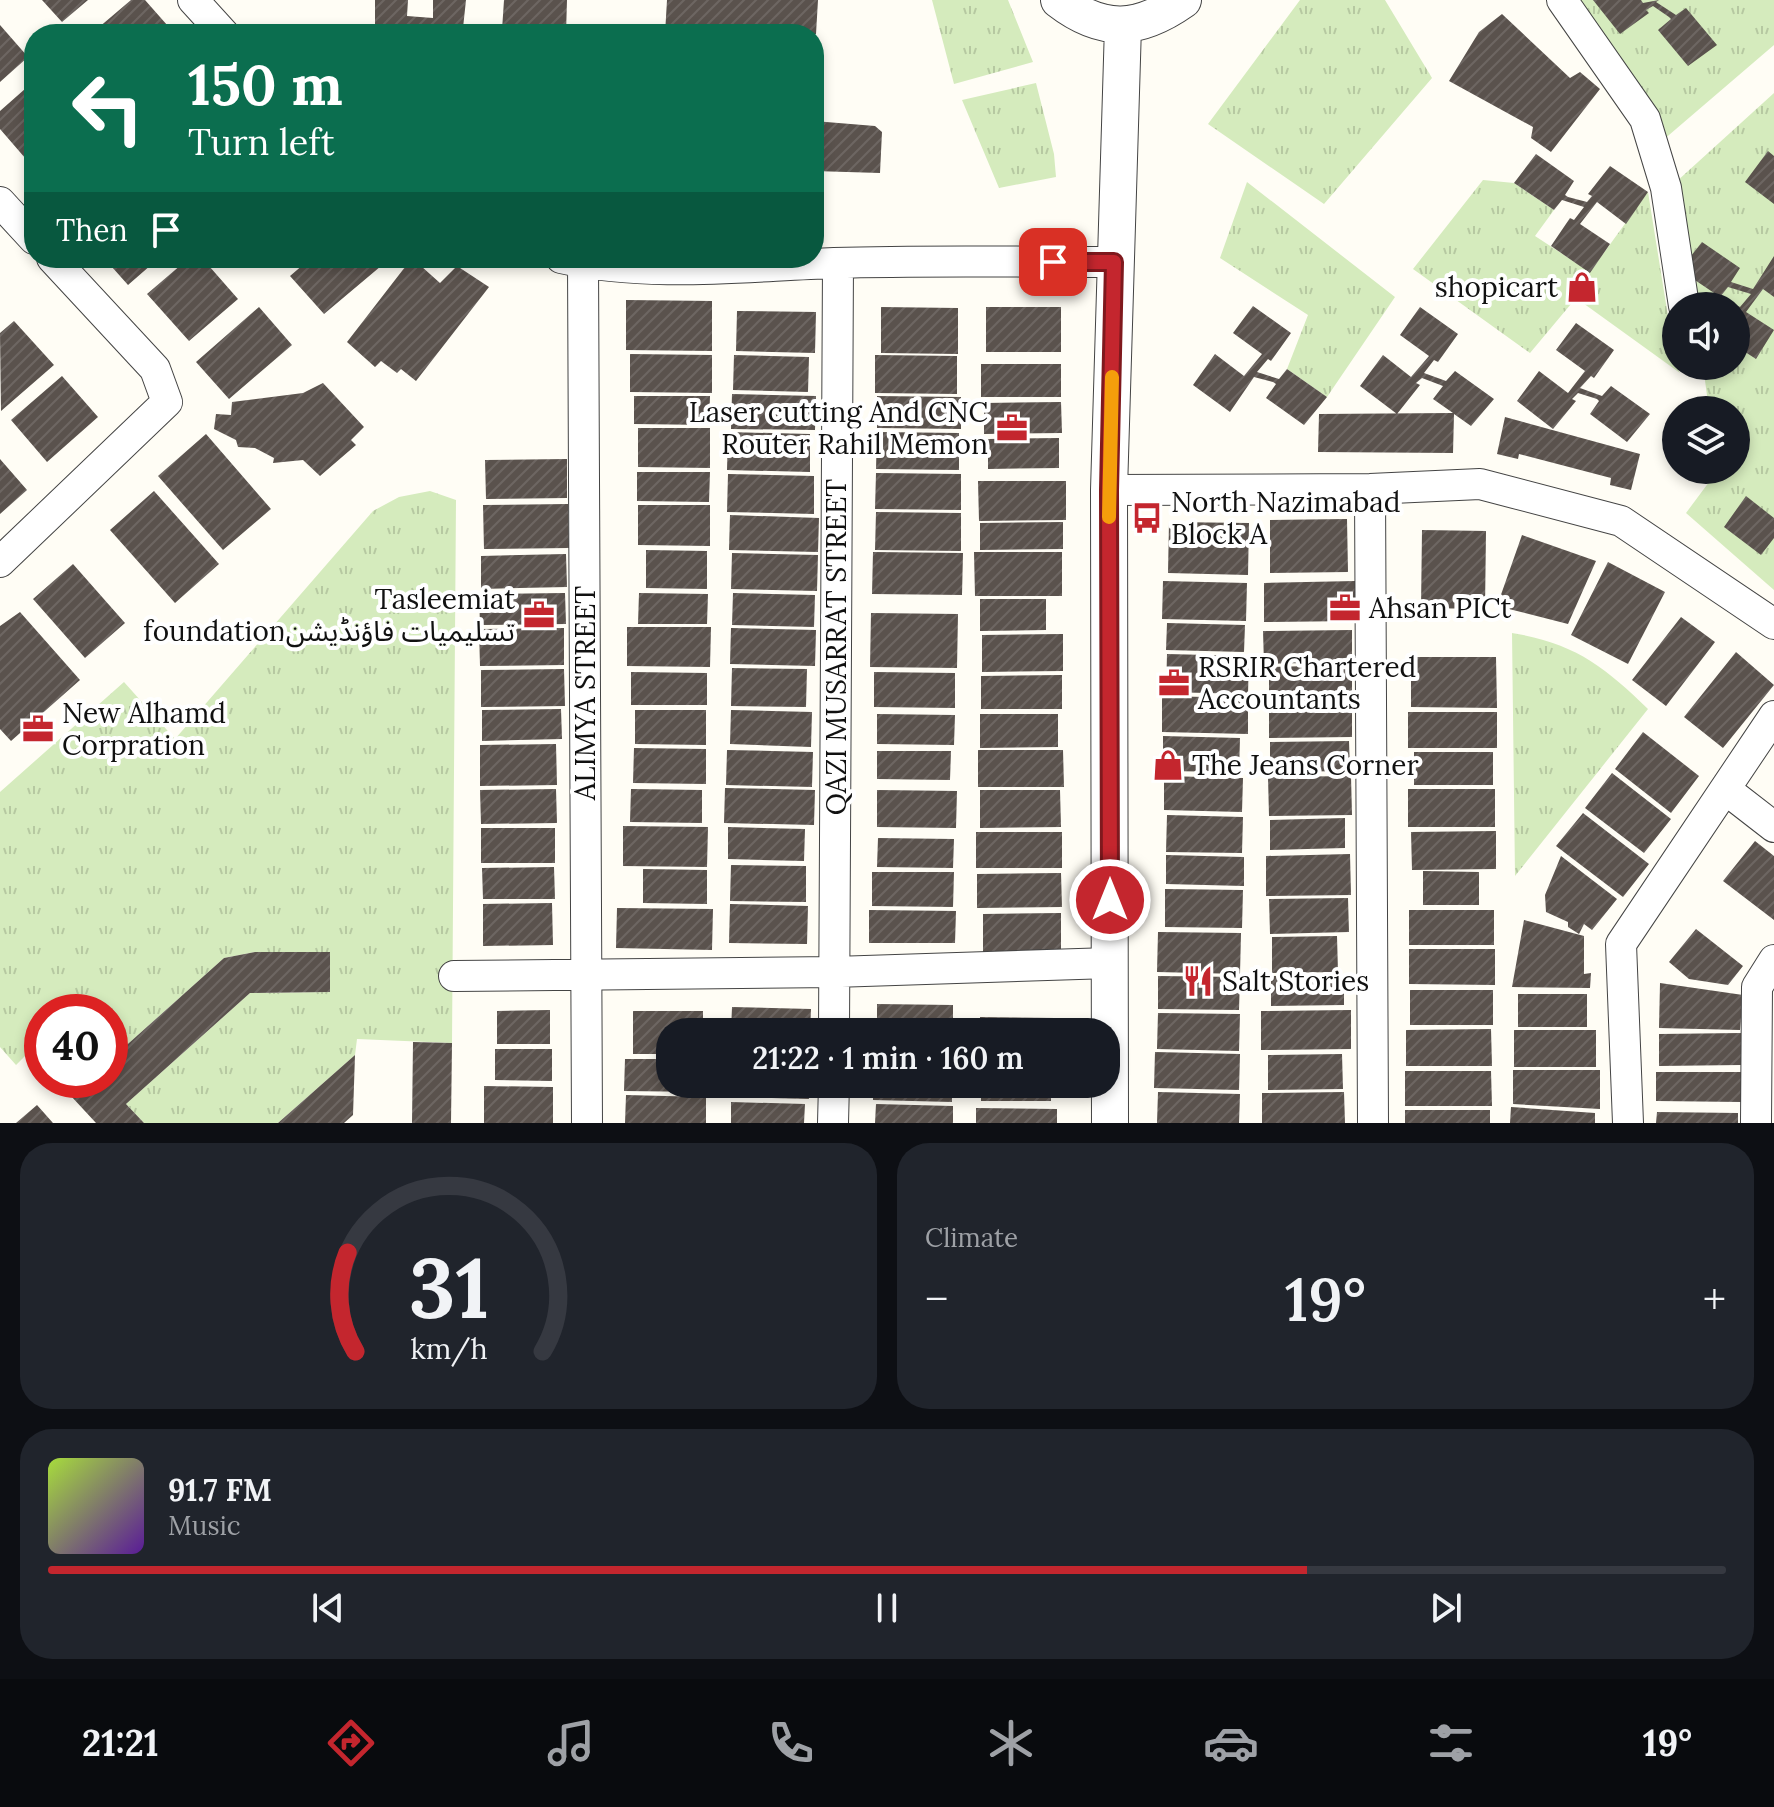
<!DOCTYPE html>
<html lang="en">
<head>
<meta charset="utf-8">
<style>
	body { margin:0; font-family:Lora,"Noto Sans Arabic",serif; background:#20242c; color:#f1f3f6; height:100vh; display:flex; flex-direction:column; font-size:30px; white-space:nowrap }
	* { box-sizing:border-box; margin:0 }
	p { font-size:26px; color:#9ea1a6 }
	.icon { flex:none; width:44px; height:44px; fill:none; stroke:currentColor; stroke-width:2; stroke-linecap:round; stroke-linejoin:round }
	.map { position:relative; height:1123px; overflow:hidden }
	.drawer { display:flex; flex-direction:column; gap:20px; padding:20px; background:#0d0f14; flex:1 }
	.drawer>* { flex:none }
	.banner { position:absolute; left:24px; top:24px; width:800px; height:244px; border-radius:32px; box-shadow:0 4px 12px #0003; background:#0b6e4f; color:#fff; overflow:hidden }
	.controls { position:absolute; left:1662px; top:292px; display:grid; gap:16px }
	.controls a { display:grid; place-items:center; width:88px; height:88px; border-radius:50%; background:#171b24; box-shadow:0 4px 12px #0003; font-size:40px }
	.speed { position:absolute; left:24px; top:994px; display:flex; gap:16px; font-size:40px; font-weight:700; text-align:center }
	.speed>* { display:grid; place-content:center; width:104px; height:104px; border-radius:50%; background:#171b24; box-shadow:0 4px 12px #0003; line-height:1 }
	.speed .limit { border:12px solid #d22; background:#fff; color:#111 }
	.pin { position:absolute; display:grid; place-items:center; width:68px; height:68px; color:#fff; margin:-34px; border-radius:16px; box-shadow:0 4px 12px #0006 }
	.me { position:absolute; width:88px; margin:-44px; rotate:0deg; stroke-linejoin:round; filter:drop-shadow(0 0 6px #0008) }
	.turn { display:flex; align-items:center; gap:28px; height:168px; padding:0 32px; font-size:36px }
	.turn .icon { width:104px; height:104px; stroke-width:2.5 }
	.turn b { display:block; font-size:56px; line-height:68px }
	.then { display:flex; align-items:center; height:76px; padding:0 32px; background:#0003; gap:16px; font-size:30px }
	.big { font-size:60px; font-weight:600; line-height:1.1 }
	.drawer .card { flex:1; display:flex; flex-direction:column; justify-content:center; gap:12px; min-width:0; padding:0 28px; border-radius:32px; background:#20242c }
	.drawer .dial { align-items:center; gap:0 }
	.dial svg { height:208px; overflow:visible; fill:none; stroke:#363941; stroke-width:7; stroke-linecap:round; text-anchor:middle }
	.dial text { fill:#f1f3f6; stroke:none }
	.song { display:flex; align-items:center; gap:24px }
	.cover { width:96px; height:96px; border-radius:12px; background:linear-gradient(135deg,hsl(80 70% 55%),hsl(270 70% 35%)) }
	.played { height:8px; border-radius:4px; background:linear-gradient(90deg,#c4262e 75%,#363941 75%) }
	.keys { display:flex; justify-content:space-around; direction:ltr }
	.heat { display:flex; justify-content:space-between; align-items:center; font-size:44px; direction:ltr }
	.drawer .tiles { flex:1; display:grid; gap:20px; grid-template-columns:1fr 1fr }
	.card:last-child { grid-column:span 2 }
	.trip { position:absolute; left:656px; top:1018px; width:464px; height:80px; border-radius:32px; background:#171b24; box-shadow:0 4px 12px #0003; font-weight:600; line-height:80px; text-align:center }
	.dock { display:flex; height:128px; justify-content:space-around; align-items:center; background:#090b0e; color:#9ea1a6 }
	.dock .icon { width:56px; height:56px }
	.dock .active { color:#c4262e }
	.dock b { font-size:36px; color:#f1f3f6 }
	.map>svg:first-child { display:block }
</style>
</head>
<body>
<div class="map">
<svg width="1774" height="1123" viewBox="0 0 1774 1123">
	<defs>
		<pattern id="grass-tufts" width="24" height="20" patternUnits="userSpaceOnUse" patternTransform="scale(2)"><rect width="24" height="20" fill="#d5ebbd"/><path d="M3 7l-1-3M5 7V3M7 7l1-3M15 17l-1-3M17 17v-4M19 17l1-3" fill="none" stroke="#b6c8a1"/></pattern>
		<pattern id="building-hatch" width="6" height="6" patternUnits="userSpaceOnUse" patternTransform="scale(2)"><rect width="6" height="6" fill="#5a524d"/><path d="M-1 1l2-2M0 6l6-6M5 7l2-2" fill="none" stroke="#6d6662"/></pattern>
	</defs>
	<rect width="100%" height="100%" fill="#fffdf5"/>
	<path fill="url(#grass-tufts)" d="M932 0H1008L1033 62 954 84Z
		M1300 0H1385L1432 78 1324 204 1208 124Z
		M1559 0H1774V45L1655 147Z
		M1036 83 1054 154 1056 177 999 188 962 100Z
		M1774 93V590L1686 513 1718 470H1736V410H1709L1703 366H1736V306H1694L1676 182Z
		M1483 180 1514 183 1554 210 1535 236 1590 272 1648 192 1676 366 1680 373 1576 298 1530 353 1413 269Z
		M1247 182 1395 297 1327 397 1287 369 1308 315 1220 258Z
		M430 491 456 500 452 1043 357 1039 355 1055 278 1123H144L126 1104 250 993 330 992V952H255L224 958 110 1060V1012H42V1068L27 1054 16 1065 0 1047V792L124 682 175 739 373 511 399 497Z
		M1512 633C1574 643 1604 666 1648 709L1515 876Z"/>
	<path fill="url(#building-hatch)" d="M42 0H88L62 22Z
		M131 0H145L175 34H91Z
		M375 0H408L407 16 433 18V0H466L463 28 446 34H402L375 24Z
		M504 0H567L566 34H515L516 30H502Z
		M667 0H818L816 34H665Z
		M1593 0H1641L1643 3 1659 0 1656 2 1676 15 1686 8 1717 45 1688 66 1658 30 1671 19 1669 17 1653 6 1646 10 1649 13 1620 34Z
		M1502 14 1570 78 1580 72 1600 89 1551 152 1531 138 1533 127 1449 81 1479 32Z
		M0 25 28 57 0 82Z
		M34 81V164L32 166 0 129V111Z
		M814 121 875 126 882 132 880 173 814 171Z
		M1768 151 1774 156V204L1745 182Z
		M1536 154 1574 181 1565 195 1568 197 1587 202 1592 196 1588 194 1610 166 1648 192 1626 224 1597 202 1580 224 1610 244 1590 273 1551 246 1570 218 1574 220 1584 207 1562 200 1554 210 1514 183Z
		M1702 242 1740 268 1731 282 1753 289 1774 256V297L1763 289 1746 312 1774 330 1756 359 1736 346V305L1740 307 1751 294 1728 287 1720 297 1680 270Z
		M104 258H159L128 285Z
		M189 258H202L238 299 189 341 147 294Z
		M311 258H384L387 261 324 314 290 276Z
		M412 258 440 283 457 266 489 287 416 381 401 369 397 373 381 361 375 367 347 342Z
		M626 300 712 301V351L626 350Z
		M1253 306 1291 333 1271 361 1268 359 1257 372 1279 379 1287 369 1327 397 1304 425 1266 398 1276 384 1273 382 1254 377 1230 412 1193 385 1215 354 1244 376 1262 354 1233 333Z
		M259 307 292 345 229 399 196 362Z
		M881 307 958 308V354L881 353Z
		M986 307H1061V352H986Z
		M1420 307 1458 334 1438 362 1434 360 1424 373 1446 381 1455 371 1494 399 1471 426 1454 414 1453 453 1318 452 1319 414 1453 413 1433 399 1443 386 1422 378 1416 383 1420 385 1397 414 1360 386 1383 355 1411 377 1429 356 1400 335Z
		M737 311 816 312 815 353 736 351Z
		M14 321 54 365 1 411 0 333Z
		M1576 323 1614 350 1594 378 1591 376 1580 388 1602 396 1611 386 1650 414 1627 442 1590 414 1599 401 1597 399 1578 393 1572 399 1576 401 1553 429 1517 401 1539 371 1568 393 1585 371 1556 350Z
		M630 354 712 355V393L630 392Z
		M734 355 809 357 808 392 733 390Z
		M875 355 957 356V394L875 393Z
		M981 364H1061V397H981Z
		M62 376 98 417 47 462 11 420Z
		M323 383 364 427 351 440 356 445 320 476 303 460 273 463 274 458 255 448 238 447 236 440 214 429 216 414 231 415 232 402 303 393Z
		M732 394 816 396 815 430 731 429Z
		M634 396H710L709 425 634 424Z
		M877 396 961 397V429L877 428Z
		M1061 402 1062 433 984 434V403Z
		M1505 417 1640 454 1631 490 1610 485 1611 478 1519 454 1518 459 1497 454Z
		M638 428H710V468L638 467Z
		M728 432 810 434V472L727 470Z
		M877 432 959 433V470L876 469Z
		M206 434 271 509 223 550 158 476Z
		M1059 438V468L988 469V439Z
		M0 459 27 490 0 514Z
		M567 459V498L486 499 485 460Z
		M637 472H710L709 502 637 501Z
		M876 473 961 474V510L875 509Z
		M728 474 814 476V514L727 512Z
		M978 481H1066V520L979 521Z
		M154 491 219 564 175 603 110 530Z
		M1746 496 1774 518V538L1761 555 1724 527Z
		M568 504 569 548 484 549 483 505Z
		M638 505H710V546L638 545Z
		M876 512 961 513V551L875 550Z
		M730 515 819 518 818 552 729 550Z
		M1347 519 1348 572 1270 573V520Z
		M1063 522V549L980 550V523Z
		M1169 522 1249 523 1248 575 1168 573Z
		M1422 530 1486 531 1485 609 1421 608Z
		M1522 535 1596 561 1568 624 1497 606Z
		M646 550 707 551V589L646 588Z
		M873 552 963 553 962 595 872 594Z
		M974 552H1062V596H975Z
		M732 553 818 555 817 591 731 589Z
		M566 554 567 587 481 589V556Z
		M1608 562 1665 592 1628 664 1571 635Z
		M73 564 125 623 85 658 33 599Z
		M1163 581 1247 583 1246 621 1162 619Z
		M1355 581V621L1264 622V583Z
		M565 593 566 624 480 625 479 594Z
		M639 593 708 594 707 624H638Z
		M733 593 815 595 814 627 732 625Z
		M980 599H1046V630L980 631Z
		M20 612 80 680 11 741 0 729V626Z
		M871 613 958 614 957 668 870 667Z
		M1681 617 1715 642 1666 706 1632 680Z
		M1167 623 1245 625 1244 652 1166 650Z
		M627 627H711L710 667 627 666Z
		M564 628V665L480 666 479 629Z
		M731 628 816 630 815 666 730 664Z
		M1352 630V662L1264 664 1263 631Z
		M1063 634V671L982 672V635Z
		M1736 652 1774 685 1723 748 1684 717Z
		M1167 654 1249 656 1248 694 1166 692Z
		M1411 657H1496L1497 708 1411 707Z
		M1352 665V696L1269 698V667Z
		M732 668 807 669 806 707 731 706Z
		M564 669 565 706 481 707V670Z
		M631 672 707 673V705H631Z
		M874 672 955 673V708L874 707Z
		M1062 675V709H981V676Z
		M1162 696 1248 698V734L1162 732Z
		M1352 700V737L1269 738V701Z
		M561 709 562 739 482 741V710Z
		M635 710H706V745L635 744Z
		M731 710 812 712 811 747 730 744Z
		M1408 712H1497V748H1408Z
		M877 714 955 715 954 745 877 744Z
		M980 714H1058V747L980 748Z
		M1643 732 1699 776 1671 813 1615 769Z
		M1163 736 1240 738 1239 772 1163 771Z
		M1349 741 1350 771 1270 772V742Z
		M556 744 557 785 480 786V745Z
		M634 748 706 749V784L633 783Z
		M727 750 813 752 812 787 726 785Z
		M978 750H1063L1064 787H978Z
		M877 751H951L950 780 877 779Z
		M1414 752H1493V785H1414Z
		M1612 773 1671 819 1644 853 1585 808Z
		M1164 776 1243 778 1242 812 1164 810Z
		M1351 776 1352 815 1269 816 1268 777Z
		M725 788 815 790 814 825 724 823Z
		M556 789 557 823 481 824 480 790Z
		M631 789 702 790V823L630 822Z
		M1408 789H1495V827H1408Z
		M877 790 957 791 956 828 877 827Z
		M980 790H1060L1061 827 980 828Z
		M1583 813 1649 864 1623 897 1556 846Z
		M1167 815 1243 817 1242 853 1166 852Z
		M1345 818V848L1270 850V820Z
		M623 826 708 827 707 867 623 866Z
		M728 827 805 829 804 861 728 859Z
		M481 828H555V863H481Z
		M1496 831V869L1412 870 1411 832Z
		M976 832H1062V868H976Z
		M878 838 954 839 953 868 877 867Z
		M1755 841 1774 856V920L1723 881Z
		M1350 854 1351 895 1266 896V856Z
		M1166 855 1244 857V886L1166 884Z
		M1561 856 1617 899 1592 930 1584 924 1579 934 1568 927V922L1546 912 1545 895Z
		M731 865 806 866V902L730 901Z
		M554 867 555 899H483L482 868Z
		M643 869 707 870V904L643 903Z
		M1423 871 1479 872V905H1423Z
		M872 872H954L953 907 872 906Z
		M1061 873 1062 907 977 908V874Z
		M1165 889 1243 890 1242 928 1165 927Z
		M1348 898 1349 932 1270 934 1269 899Z
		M552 903 553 945 483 946V904Z
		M730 904 808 906 807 944 729 943Z
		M617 908 713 909 712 950 616 948Z
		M869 910 956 911 955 943H869Z
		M1409 910H1494V945H1409Z
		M1061 913V951L983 952V914Z
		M1524 920 1584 936V974L1591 973 1590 988 1512 987Z
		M1696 929 1743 966 1728 985 1689 979 1669 962Z
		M1158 932 1241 933 1240 974 1157 972Z
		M1337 936 1338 972 1272 973V937Z
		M1409 949H1495V985L1409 984Z
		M255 952H330V992L250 993 126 1104 144 1123H96L71 1096 88 1080H110V1060L224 958Z
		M1344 975V1005L1271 1006V976Z
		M1158 976 1240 977 1239 1010 1158 1009Z
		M1660 983 1743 995 1740 1030 1659 1028Z
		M1410 990H1493V1025H1410Z
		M1518 994H1587V1027H1518Z
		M877 1004 953 1005V1030L877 1029Z
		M732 1007 811 1009 810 1032H731Z
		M550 1010V1044H497V1011Z
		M1351 1010V1049L1261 1050V1011Z
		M633 1011H703V1032H670V1054H633Z
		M1158 1013 1240 1014 1239 1051 1157 1049Z
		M980 1017 1055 1018V1032H980Z
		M1491 1029 1492 1066H1406V1030Z
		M1514 1030H1596V1067H1514Z
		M1741 1033V1065L1659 1066V1034Z
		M413 1042 452 1043 451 1123H412Z
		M495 1049H552V1081L495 1080Z
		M1155 1052 1240 1054 1239 1090 1154 1088Z
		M1342 1054 1343 1089 1268 1090V1055Z
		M355 1055 353 1115 344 1123H278Z
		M625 1059H670V1084H706V1092L624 1091Z
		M1513 1070H1600V1109L1513 1104Z
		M1405 1071H1491L1492 1106H1405Z
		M1656 1072H1741V1102L1656 1101Z
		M732 1084H809V1099L731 1097Z
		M873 1084H952V1102L873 1100Z
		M981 1084H1051V1101H981Z
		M484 1086 553 1087V1123H484Z
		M1158 1092 1240 1094 1239 1123H1157Z
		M1344 1092 1345 1123H1262V1093Z
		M626 1095 706 1097V1123H625Z
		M731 1102 805 1104 804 1123H731Z
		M876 1104 953 1106V1123H875Z
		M37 1105 53 1123H16Z
		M1511 1107 1595 1113V1123H1510Z
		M976 1108 1057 1109V1123H976Z
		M1405 1110H1490V1123H1405Z
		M1657 1112 1738 1113V1123H1656Z"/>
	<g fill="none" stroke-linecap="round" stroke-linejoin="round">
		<defs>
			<path id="minor" d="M193 0 224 34
				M1562 0 1645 119 1666 188 1684 306
				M0 202 34 239
				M561 258C649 278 745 266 834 263 927 260 1021 262 1114 262
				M583 263 587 1123
				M1370 489 1373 1123
				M1109 490 1370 489 1480 484 1621 521 1774 624
				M0 562 167 402 155 369 52 258
				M1725 789 1774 827
				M454 976 834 972 1110 963
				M834 1032 838 263
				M833 1123 834 1084
				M1628 1123 1621 944 1774 716
				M1756 1123 1757 987 1774 960"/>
			<path id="tertiary" d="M1059 0C1103 34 1139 31 1183 0
				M1110 1123 1109 490 1123 26"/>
		</defs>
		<use href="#minor" stroke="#444" stroke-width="32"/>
		<use href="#tertiary" stroke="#444" stroke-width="38"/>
		<use href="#minor" stroke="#fff" stroke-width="30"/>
		<use href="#tertiary" stroke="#fff" stroke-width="36"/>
	</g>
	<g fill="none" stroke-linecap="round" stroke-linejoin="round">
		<defs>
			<path id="route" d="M1053 262H1114L1109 490 1110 900"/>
		</defs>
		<use href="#route" stroke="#7f191e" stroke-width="20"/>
		<use href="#route" stroke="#c4262e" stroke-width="14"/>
		<path stroke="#f59e0b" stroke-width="14" d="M1109 517 1112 377"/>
	</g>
	<defs>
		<symbol id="shop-bare" viewBox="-9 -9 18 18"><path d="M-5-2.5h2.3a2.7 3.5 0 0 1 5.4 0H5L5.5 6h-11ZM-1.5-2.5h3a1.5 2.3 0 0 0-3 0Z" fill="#c4262e" stroke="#fff" stroke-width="2.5" paint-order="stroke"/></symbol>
		<symbol id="office-bare" viewBox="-9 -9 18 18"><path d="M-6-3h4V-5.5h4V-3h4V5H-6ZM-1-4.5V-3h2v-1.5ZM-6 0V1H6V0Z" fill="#c4262e" stroke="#fff" stroke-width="2.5" paint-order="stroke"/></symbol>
		<symbol id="bus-bare" viewBox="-9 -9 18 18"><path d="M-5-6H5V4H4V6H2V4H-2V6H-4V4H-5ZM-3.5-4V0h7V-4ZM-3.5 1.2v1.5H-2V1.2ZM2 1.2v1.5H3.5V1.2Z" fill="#c4262e" stroke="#fff" stroke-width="2.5" paint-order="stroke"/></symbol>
		<symbol id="restaurant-bare" viewBox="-9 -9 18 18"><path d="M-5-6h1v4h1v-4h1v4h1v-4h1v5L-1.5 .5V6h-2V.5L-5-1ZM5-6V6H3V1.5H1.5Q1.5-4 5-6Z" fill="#c4262e" stroke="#fff" stroke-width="2.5" paint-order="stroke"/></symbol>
	</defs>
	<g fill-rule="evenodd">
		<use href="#shop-bare" x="1560" y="265" width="44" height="44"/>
		<use href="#office-bare" x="990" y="406" width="44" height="44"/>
		<use href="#bus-bare" x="1125" y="496" width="44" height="44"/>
		<use href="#office-bare" x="1323" y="586" width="44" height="44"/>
		<use href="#office-bare" x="517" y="593" width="44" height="44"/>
		<use href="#office-bare" x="1152" y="661" width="44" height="44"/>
		<use href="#office-bare" x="16" y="707" width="44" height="44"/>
		<use href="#shop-bare" x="1146" y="743" width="44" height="44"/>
		<use href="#restaurant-bare" x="1176" y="959" width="44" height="44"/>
	</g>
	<g text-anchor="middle" stroke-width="8" stroke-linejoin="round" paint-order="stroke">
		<g font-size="28" fill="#111" stroke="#fff" text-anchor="start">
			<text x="1558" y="297" text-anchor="end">shopicart</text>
			<text x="988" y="422" text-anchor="end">Laser cutting And CNC<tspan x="988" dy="32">Router Rahil Memon</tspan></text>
			<text x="1171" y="512">North Nazimabad<tspan x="1171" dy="32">Block A</tspan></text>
			<text x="515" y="609" text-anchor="end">Tasleemiat<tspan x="515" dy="32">foundationتسلیمیات فاؤنڈیشن</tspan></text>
			<text x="1369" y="618">Ahsan PICt</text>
			<text x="1198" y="677">RSRIR Chartered<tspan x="1198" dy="32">Accountants</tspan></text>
			<text x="62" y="723">New Alhamd<tspan x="62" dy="32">Corpration</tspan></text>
			<text x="1192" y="775">The Jeans Corner</text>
			<text x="1222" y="991">Salt Stories</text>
		</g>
		<g font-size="28" fill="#111" stroke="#fff">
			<text transform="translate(836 647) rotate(-90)" y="10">QAZI MUSARRAT STREET</text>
			<text transform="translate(585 693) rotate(-90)" y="10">ALIMYA STREET</text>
		</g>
	</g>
</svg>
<div class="controls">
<a><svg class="icon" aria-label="sound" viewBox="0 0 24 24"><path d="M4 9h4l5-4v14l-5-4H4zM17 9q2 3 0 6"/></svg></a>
<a><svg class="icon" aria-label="layers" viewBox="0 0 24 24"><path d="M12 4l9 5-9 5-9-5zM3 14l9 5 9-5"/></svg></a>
</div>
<div class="speed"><div class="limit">40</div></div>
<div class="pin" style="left:1053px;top:262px;background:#d93025"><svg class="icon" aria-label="arrive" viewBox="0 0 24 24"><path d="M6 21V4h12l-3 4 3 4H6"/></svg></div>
<svg class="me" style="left:1110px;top:900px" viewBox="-20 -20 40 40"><circle r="17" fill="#c4262e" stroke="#fff" stroke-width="3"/><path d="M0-11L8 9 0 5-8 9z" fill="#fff"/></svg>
<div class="trip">21:22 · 1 min · 160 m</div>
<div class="banner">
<div class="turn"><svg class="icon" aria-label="left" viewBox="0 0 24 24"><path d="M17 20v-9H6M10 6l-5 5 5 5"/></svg><div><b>150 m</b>Turn left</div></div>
<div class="then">Then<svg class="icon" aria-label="arrive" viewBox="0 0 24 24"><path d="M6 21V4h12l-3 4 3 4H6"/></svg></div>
</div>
</div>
<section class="drawer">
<div class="tiles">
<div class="card dial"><svg viewBox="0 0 100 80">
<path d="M14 69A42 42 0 1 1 86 69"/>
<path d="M14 69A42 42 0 0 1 11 31" stroke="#c4262e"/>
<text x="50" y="56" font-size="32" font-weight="700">31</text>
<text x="50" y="72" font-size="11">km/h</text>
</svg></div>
<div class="card"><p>Climate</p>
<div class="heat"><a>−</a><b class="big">19°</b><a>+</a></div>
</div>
<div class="card">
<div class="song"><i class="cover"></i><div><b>91.7 FM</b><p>Music</p></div></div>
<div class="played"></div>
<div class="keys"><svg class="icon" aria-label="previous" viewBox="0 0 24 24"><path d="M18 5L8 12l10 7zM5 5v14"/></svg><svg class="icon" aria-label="pause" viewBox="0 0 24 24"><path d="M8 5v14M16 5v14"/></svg><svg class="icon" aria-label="next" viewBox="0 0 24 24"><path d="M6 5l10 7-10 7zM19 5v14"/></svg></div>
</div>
</div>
</section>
<nav class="dock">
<b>21:21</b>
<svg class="icon active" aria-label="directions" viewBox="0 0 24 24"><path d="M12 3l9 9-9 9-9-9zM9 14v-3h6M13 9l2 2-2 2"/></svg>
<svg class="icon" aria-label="music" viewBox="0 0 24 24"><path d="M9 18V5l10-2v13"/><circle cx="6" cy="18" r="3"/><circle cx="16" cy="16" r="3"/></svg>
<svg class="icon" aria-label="phone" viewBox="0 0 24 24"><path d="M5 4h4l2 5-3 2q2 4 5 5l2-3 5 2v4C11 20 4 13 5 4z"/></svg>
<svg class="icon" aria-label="climate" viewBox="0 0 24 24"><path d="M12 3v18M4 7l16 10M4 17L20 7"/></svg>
<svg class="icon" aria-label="car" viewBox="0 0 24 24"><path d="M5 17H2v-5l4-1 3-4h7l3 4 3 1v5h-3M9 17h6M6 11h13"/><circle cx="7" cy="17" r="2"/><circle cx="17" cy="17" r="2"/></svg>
<svg class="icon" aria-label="filters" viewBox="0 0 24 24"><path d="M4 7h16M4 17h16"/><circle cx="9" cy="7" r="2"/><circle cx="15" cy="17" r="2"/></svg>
<b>19°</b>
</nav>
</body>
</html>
